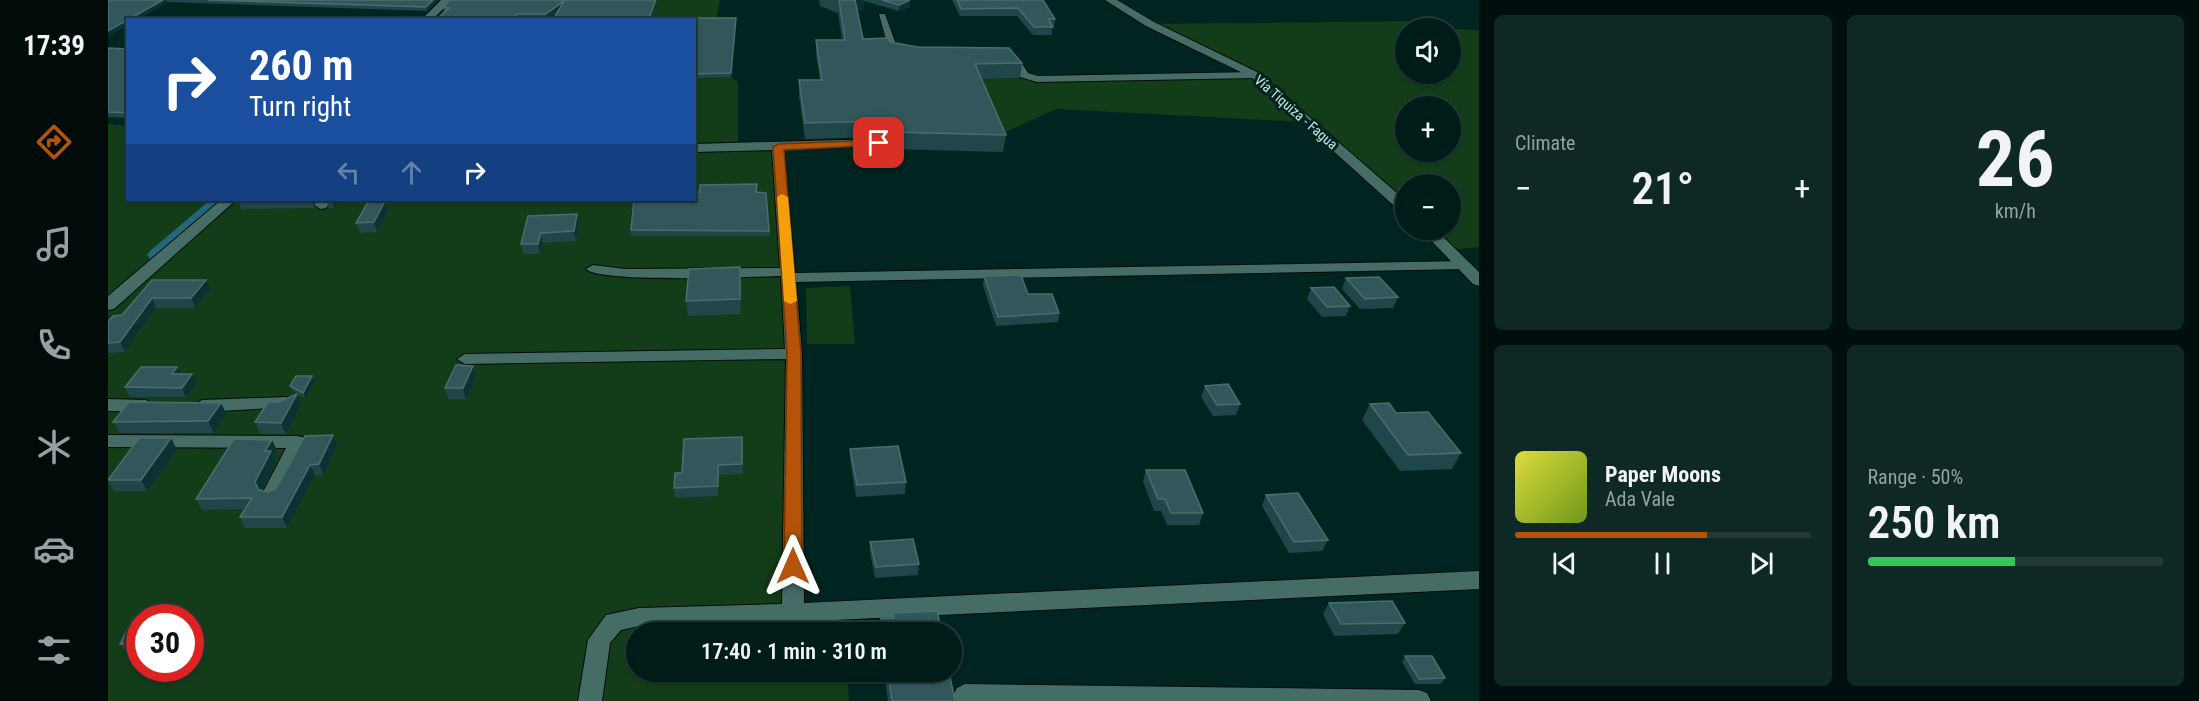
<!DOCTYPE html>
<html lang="en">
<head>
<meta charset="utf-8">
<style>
	body { margin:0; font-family:"Roboto Condensed",sans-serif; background:#0e2925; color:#f1f3f6; height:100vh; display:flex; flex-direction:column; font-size:22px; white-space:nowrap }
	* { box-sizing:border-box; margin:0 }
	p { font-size:20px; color:#95a1a2 }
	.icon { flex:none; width:33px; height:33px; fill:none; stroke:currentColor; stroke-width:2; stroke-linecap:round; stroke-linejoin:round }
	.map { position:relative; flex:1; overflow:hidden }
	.side { display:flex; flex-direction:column; gap:15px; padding:15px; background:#000f0d; width:720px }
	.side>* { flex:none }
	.hud { position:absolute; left:18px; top:18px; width:570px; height:183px; border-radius:0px; box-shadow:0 2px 4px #0004,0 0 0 2px #223a37; background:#1a4fa0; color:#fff; overflow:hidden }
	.buttons { position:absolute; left:1287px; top:18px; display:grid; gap:12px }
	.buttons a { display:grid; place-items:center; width:66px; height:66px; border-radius:50%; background:#001c18; box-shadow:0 2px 4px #0004,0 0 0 2px #223a37; font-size:30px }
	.speed { position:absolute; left:18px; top:604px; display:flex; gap:12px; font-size:30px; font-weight:700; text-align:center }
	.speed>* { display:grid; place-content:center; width:78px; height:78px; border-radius:50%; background:#001c18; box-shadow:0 2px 4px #0004,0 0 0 2px #223a37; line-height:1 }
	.speed .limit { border:9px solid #d22; background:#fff; color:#111 }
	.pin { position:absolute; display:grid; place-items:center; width:51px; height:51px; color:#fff; margin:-26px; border-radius:12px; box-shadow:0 3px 9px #0006 }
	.me { position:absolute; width:66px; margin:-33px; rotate:0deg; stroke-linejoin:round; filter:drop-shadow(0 0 4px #0008) }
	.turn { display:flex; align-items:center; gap:21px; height:126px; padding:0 24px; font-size:27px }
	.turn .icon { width:78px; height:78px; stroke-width:2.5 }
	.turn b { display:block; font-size:42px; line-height:51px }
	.lanes { display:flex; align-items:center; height:57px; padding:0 24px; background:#0003; justify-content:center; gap:30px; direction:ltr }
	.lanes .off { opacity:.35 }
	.big { font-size:45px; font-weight:600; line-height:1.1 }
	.side .tile { flex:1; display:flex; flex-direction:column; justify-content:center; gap:9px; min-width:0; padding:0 21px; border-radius:9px; background:#0e2925 }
	.side .dial { align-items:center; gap:0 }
	.dial b { font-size:78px; line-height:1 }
	.song { display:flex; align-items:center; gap:18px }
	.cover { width:72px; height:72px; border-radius:9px; background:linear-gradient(135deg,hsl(60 70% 55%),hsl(80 70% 35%)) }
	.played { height:6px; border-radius:3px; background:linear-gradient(90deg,#b45309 65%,#223a37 65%) }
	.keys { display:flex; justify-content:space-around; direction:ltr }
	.heat { display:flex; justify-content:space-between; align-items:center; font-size:33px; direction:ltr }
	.charge { height:9px; border-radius:4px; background:linear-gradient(90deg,#34c759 50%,#223a37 0) }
	.side .tiles { flex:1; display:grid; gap:15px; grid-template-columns:repeat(2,1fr) }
	.trip { position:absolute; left:518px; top:622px; width:336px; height:60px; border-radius:30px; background:#001c18; box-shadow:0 2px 4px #0004,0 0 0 2px #223a37; font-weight:600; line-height:60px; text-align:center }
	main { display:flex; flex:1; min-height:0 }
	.tab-bar { display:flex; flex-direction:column; width:108px; justify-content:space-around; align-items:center; background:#000b0a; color:#95a1a2 }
	.tab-bar .icon { width:42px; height:42px }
	.tab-bar .selected { color:#b45309 }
	.tab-bar b { font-size:27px; color:#f1f3f6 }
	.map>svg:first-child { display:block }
</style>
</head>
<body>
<main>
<nav class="tab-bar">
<b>17:39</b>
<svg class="icon selected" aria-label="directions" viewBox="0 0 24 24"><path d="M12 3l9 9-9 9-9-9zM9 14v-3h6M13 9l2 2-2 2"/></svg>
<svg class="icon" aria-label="music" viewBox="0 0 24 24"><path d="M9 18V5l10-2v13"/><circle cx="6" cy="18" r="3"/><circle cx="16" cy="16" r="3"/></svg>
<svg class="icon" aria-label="phone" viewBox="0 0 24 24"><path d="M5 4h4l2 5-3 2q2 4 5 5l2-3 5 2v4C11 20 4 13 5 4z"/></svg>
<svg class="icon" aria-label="climate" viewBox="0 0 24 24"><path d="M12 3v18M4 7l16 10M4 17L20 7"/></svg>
<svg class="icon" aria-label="car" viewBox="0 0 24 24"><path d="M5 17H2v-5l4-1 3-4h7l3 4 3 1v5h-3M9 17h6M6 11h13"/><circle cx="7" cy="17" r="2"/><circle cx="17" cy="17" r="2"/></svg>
<svg class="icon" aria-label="filters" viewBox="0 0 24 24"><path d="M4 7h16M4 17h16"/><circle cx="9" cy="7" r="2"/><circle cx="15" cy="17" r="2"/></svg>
</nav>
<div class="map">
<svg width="1371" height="701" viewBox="0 0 1371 701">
	<rect width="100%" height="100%" fill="#002520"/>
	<path fill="#133d18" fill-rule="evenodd" d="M339 0H612L608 22H628L623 77 630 82V147H670L680 272 685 613 735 611 736 633H528V672H739L741 701H0V124L19 126 20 200H586V20L318 19ZM32 618H82V669H32Z
		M1312 21 1346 29 1371 30V247L1341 250 1320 230H1342V184H1298L1297 209 1197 122 948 109 889 136 865 79 1146 75 1042 24ZM1298 28H1342V74H1298ZM1298 106H1342V152H1298Z
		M742 286 747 344H699L698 288Z"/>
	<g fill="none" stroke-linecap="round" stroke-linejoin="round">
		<path fill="#23677b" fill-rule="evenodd" d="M102 200H119L54 259H42L39 255 42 251Z"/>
		<defs>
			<path id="street" d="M771 14H777L790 50 801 53V57L782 54Z
				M898 53 910 57 920 73 930 76 1147 72 1152 75 1147 78 929 82 912 77 902 61 893 56Z
				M771 139 777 143 775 146 676 149 687 273 1357 261 1364 265 1357 269 688 282 694 354 696 603 1371 571V589L685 622 531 626 513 630 502 643 494 701H470L480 640 498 615 531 608 674 604 678 359 357 364 349 359 357 354 677 349 673 276C644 277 490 283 478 269L485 265 517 269 672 268 664 150 586 152V144Z
				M210 200H224L218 208 213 209 206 205Z
				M178 397 187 403 184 407 94 412 85 406 94 400Z
				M0 399 38 400 47 406 38 412 0 411Z
				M0 435 190 436 197 438 199 442 171 499 164 501 157 499 154 494 178 448 0 447Z
				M857 684 1311 690 1319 693 1323 701H848L845 695 849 688Z"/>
			<path id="secondary" d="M333 0H344L324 20H313Z
				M997 0H1009L1046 22 1151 73 1298 201V213L1293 212 1143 77 1038 26Z
				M113 200H128L6 309 0 310V296Z
				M1313 230H1328L1371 272V286L1365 284Z"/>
		</defs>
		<use href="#street" stroke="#000c09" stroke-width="2"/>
		<use href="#secondary" stroke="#000c09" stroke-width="2"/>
		<use href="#street" fill="#466c66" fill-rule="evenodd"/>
		<use href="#secondary" fill="#466c66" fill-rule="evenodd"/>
	</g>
	<path fill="#1f4649" d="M0 0H330L319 11 59 2 29 20H20V25L0 36Z
		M343 0H550L543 18H628L623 77 586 78V20H445L452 9 438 18H410L408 20H328L337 12H336L335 8Z
		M711 0H802V7L791 11 756 1 755 10 749 12 755 39 782 42 914 63 912 78 873 79 898 135 895 152 781 149V144H779L771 137 697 139 691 96V80H712L708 55V40H734L730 13 712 6Z
		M844 0H935L947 19 946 26H944V35H925L909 16H852Z
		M0 48 20 49V118L0 117Z
		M658 193 662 236H523V230L586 200Z
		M208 200 205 203 207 208 133 209 130 201Z
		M218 200H232L226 208H221Z
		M277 201 280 211 269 232 252 233 248 223Z
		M469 214 471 224 468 241 435 243 432 254H415L413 244 420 216Z
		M632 267 633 314 580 316 578 301Z
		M876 276 920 294 951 313 950 322 888 326 875 285Z
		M1238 278 1290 297 1285 308 1252 309 1234 289Z
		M44 280H98L102 289 87 308H48L17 352 0 353V322L14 315Z
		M1203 288 1242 306 1238 316 1214 317 1199 299Z
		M73 374H84L89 383 78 397H22L17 387Z
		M204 376 207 381 197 398 185 391 182 386Z
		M368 377 358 399H340L337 388Z
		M1097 386 1132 404 1128 415 1105 416 1093 397Z
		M113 403 118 414 106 433H12L5 422Z
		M1262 404 1288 413 1353 453 1344 469 1292 471 1254 420Z
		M193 405 178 434H152L147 422Z
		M225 435 229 446 216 475H207L179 528H137L132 517 137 509 94 510 88 499 164 440 169 450 165 456 168 462 153 491 160 492 168 489Z
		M634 437 635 474 610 475V496L567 498 566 488 574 473Z
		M63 438 69 450 39 491H6L0 481V479Z
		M742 449 798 482 797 494 748 497 742 460Z
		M1038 470 1095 513 1091 525H1059L1053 511H1046L1035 481Z
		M1158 495 1220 540 1214 551 1181 553 1154 506Z
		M762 542 811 564 810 575 767 578 762 553Z
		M1221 603 1297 623 1290 634 1226 636 1215 614Z
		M32 618V654L20 655 12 644Z
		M773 618 834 633H772Z
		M1297 656 1337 678 1333 684H1307L1294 662Z
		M776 672H841L847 701H780Z"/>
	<path fill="#0b3232" d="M55 0H58L59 2 29 20H20Z
		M325 0H330L319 11 318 7Z
		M548 0H550L542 20 541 18Z
		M747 0H756L755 10 747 13Z
		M802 0V7L791 11V5Z
		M456 1 457 5 438 18V14Z
		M409 14 410 18 408 20H404Z
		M20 20V25L0 36V31Z
		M224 200H232L226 208Z
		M277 201 280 211 269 232 266 222Z
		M469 214 471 224 468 241 466 231Z
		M433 233 435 243 432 254 430 244Z
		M98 280 102 289 87 308 83 298Z
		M44 298 48 308 17 352 12 342Z
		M365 366 368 377 358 399 355 388Z
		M69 367 74 376 64 374Z
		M84 374 89 383 78 397 74 388Z
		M204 376 207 381 197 398 195 393Z
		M189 394 193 405 178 434 173 423Z
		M113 403 118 414 106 433 100 421Z
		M225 435 229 446 216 475 211 464Z
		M63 438 69 450 39 491 33 480Z
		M164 440 169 450 165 456 168 462 152 493 147 482 157 451Z
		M202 465 207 475 179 528 174 517Z"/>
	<path fill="#32575a" stroke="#4b6d6f" stroke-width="1.5" d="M0 0H55L0 31Z
		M100 0H325L318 7Z
		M342 0H548L541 18H628L623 73 586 74V20H445L456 1 438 14H409L404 20H328L341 8H335Z
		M731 0H747L755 39 780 38 782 42 809 47 901 48 914 63 867 64 898 135 782 132 790 127H780L772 121 697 123 691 80H714L708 40H737Z
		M774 0H802L791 5Z
		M849 0H935L947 19H940L945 27H926L910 8 853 9Z
		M0 48 20 49V113L0 112Z
		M649 184 648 192 658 193 661 231 523 230 526 200H586V192H592V185Z
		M131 200H204L130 201Z
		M277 201 266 222 248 223 260 202Z
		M469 214 466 231 433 233 430 244H413L420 216Z
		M632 267V299L578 301 581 269Z
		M913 275 920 294H944L951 313 890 317 876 276Z
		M1271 277 1290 297 1257 299 1238 278Z
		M44 280H98L83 298H44L12 342 0 343V322L5 316 14 315Z
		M1226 287 1242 306 1219 307 1203 288Z
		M348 365 365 366 355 388H337Z
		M33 367H69L64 374H84L74 388 17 387Z
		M188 376H204L195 393 182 386Z
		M1120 384 1132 404 1109 405 1097 386Z
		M189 394 173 423 147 422 160 402H171Z
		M21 402 113 403 100 421 5 422Z
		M1281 403 1288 413 1320 412 1353 453 1300 455 1262 404Z
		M225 435 211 464 202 465 174 517H132L144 498 88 499 126 439 164 440 157 451H163L147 482 151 490 160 492 168 489 197 436Z
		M634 437V464L610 465V486L566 488 567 473H574L576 439Z
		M31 438H63L33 480H0Z
		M790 446 798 482 749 485 742 449Z
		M1038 470H1077L1095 513H1063L1057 499H1050Z
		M1190 493 1220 540 1186 542 1158 495Z
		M805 539 811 564 768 567 762 542Z
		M1284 601 1297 623 1233 624 1221 603Z
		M829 611 834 633H775L773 618H785L786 613Z
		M59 615 58 618H32V642L12 644 25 618Z
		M1297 656H1324L1337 678 1311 679Z
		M780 672H841L847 701H784Z"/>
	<path fill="#b45309" stroke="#753606" stroke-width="1.5" d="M771 140 774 141V145L676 150 693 354 694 566 691 571H679L676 566 679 354 665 147 670 144Z"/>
	<path fill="#f59e0b" d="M674 194 680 197 689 301 682 304 676 301 669 197Z"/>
	<g text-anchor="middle" stroke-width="6" stroke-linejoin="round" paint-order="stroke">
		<g font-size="14" fill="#d1e5e2" stroke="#002520">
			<text transform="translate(1188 112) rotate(41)" y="5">Vía Tiquiza - Fagua</text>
		</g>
	</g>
</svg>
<div class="buttons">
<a><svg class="icon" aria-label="sound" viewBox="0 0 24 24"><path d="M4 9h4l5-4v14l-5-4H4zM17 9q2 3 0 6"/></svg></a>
<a>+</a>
<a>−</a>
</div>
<div class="speed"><div class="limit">30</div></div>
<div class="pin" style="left:771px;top:143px;background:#d93025"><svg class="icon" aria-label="arrive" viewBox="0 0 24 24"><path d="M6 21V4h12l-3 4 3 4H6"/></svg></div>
<svg class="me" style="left:685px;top:566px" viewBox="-20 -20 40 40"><path d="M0-17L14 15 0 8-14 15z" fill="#b45309" stroke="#fff" stroke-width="4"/></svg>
<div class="trip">17:40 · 1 min · 310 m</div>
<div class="hud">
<div class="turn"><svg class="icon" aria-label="right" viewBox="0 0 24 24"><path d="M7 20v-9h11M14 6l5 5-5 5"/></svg><div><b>260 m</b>Turn right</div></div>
<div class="lanes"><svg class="icon off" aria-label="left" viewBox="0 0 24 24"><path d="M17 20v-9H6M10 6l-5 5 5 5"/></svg><svg class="icon off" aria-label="ahead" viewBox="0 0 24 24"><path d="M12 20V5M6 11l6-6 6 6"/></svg><svg class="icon" aria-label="right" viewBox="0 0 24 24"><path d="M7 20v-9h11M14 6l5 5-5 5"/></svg></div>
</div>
</div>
<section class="side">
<div class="tiles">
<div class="tile"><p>Climate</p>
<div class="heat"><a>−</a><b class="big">21°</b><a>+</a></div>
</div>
<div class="tile dial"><b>26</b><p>km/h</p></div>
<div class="tile">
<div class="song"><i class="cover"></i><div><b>Paper Moons</b><p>Ada Vale</p></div></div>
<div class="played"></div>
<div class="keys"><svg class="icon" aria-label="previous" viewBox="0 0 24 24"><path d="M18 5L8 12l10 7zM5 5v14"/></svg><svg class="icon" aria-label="pause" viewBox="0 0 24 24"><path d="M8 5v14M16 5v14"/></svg><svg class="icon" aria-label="next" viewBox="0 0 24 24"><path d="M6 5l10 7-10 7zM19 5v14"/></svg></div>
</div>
<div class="tile"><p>Range · 50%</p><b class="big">250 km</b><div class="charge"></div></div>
</div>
</section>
</main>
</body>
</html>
